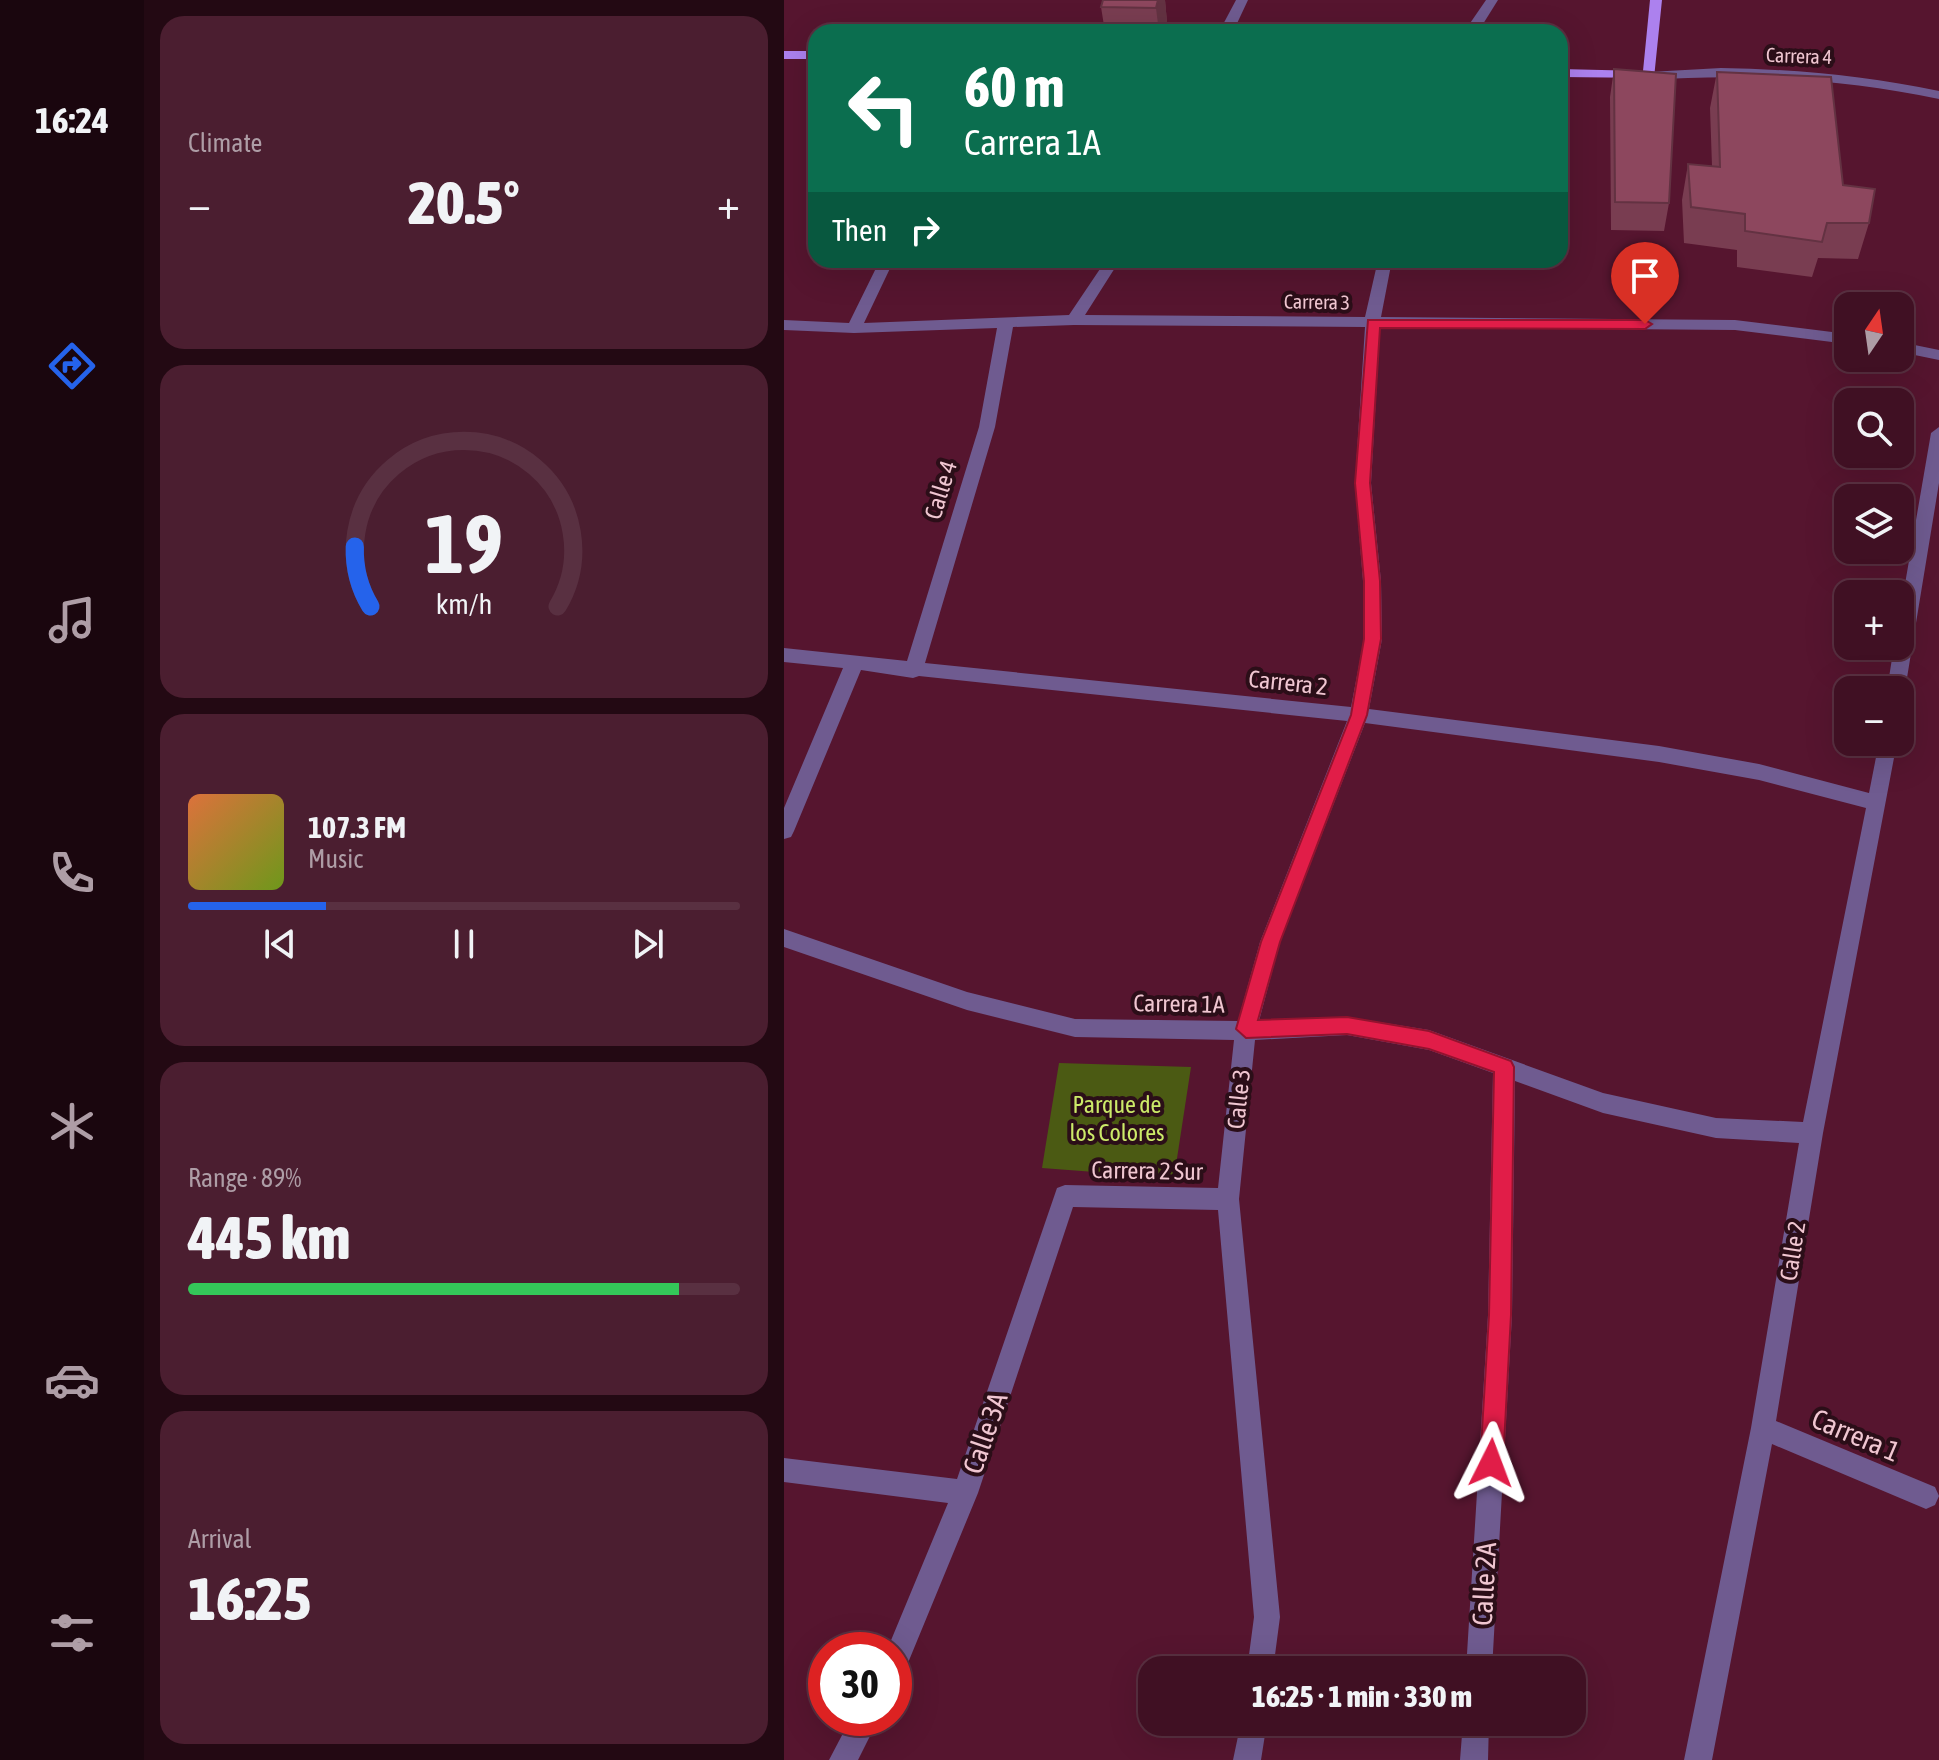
<!DOCTYPE html>
<html lang="en">
<head>
<meta charset="utf-8">
<style>
	body { margin:0; font-family:"Asap Condensed",sans-serif; background:#4b1e30; color:#f1f3f6; height:100vh; display:flex; flex-direction:column; font-size:30px; white-space:nowrap }
	* { box-sizing:border-box; margin:0 }
	p { font-size:26px; color:#ae9da6 }
	.icon { flex:none; width:44px; height:44px; fill:none; stroke:currentColor; stroke-width:2; stroke-linecap:round; stroke-linejoin:round }
	.map { position:relative; flex:1; overflow:hidden }
	.details { display:flex; flex-direction:column; gap:16px; padding:16px; background:#230913; width:640px }
	.details>* { flex:none }
	.guide { position:absolute; left:24px; top:24px; width:760px; height:244px; border-radius:24px; box-shadow:0 8px 32px #0002,0 0 0 2px #593041; background:#0b6e4f; color:#fff; overflow:hidden }
	.needle { width:52px; rotate:13deg }
	.tools { position:absolute; left:1050px; top:292px; display:grid; gap:16px }
	.tools a { display:grid; place-items:center; width:80px; height:80px; border-radius:16px; background:#401023; box-shadow:0 8px 32px #0002,0 0 0 2px #593041; font-size:40px }
	.speed { position:absolute; left:24px; top:1632px; display:flex; gap:16px; font-size:40px; font-weight:700; text-align:center }
	.speed>* { display:grid; place-content:center; width:104px; height:104px; border-radius:50%; background:#401023; box-shadow:0 8px 32px #0002,0 0 0 2px #593041; line-height:1 }
	.speed .limit { border:12px solid #d22; background:#fff; color:#111 }
	.pin { position:absolute; display:grid; place-items:center; width:68px; height:68px; color:#fff; margin:-82px -34px; border-radius:50% 50% 50% 0; rotate:-45deg; box-shadow:0 0 8px #0007 }
	.pin .icon { rotate:45deg }
	.me { position:absolute; width:88px; margin:-44px; rotate:3deg; stroke-linejoin:round; filter:drop-shadow(0 0 6px #0008) }
	.turn { display:flex; align-items:center; gap:28px; height:168px; padding:0 24px; font-size:36px }
	.turn .icon { width:104px; height:104px; stroke-width:2.5 }
	.turn b { display:block; font-size:56px; line-height:68px }
	.then { display:flex; align-items:center; height:76px; padding:0 24px; background:#0003; gap:16px; font-size:30px }
	.big { font-size:60px; font-weight:800; line-height:1.1 }
	.details .widget { flex:1; display:flex; flex-direction:column; justify-content:center; gap:12px; min-width:0; padding:0 28px; border-radius:24px; background:#4b1e30 }
	.details .dial { align-items:center; gap:0 }
	.dial svg { height:208px; overflow:visible; fill:none; stroke:#593041; stroke-width:7; stroke-linecap:round; text-anchor:middle }
	.dial text { fill:#f1f3f6; stroke:none }
	.song { display:flex; align-items:center; gap:24px }
	.cover { width:96px; height:96px; border-radius:12px; background:linear-gradient(135deg,hsl(20 70% 55%),hsl(80 70% 35%)) }
	.played { height:8px; border-radius:4px; background:linear-gradient(90deg,#2563eb 25%,#593041 25%) }
	.keys { display:flex; justify-content:space-around; direction:ltr }
	.heat { display:flex; justify-content:space-between; align-items:center; font-size:44px; direction:ltr }
	.charge { height:12px; border-radius:6px; background:linear-gradient(90deg,#34c759 89%,#593041 0) }
	.trip { position:absolute; left:354px; top:1656px; width:448px; height:80px; border-radius:24px; background:#401023; box-shadow:0 8px 32px #0002,0 0 0 2px #593041; font-weight:800; line-height:80px; text-align:center }
	main { display:flex; flex:1; min-height:0 }
	.tab-bar { display:flex; flex-direction:column; width:144px; justify-content:space-around; align-items:center; background:#1a060e; color:#ae9da6 }
	.tab-bar .icon { width:56px; height:56px }
	.tab-bar .current { color:#2563eb }
	.tab-bar b { font-size:36px; color:#f1f3f6 }
	.map>svg:first-child { display:block }
</style>
</head>
<body>
<main>
<nav class="tab-bar">
<b>16:24</b>
<svg class="icon current" aria-label="directions" viewBox="0 0 24 24"><path d="M12 3l9 9-9 9-9-9zM9 14v-3h6M13 9l2 2-2 2"/></svg>
<svg class="icon" aria-label="music" viewBox="0 0 24 24"><path d="M9 18V5l10-2v13"/><circle cx="6" cy="18" r="3"/><circle cx="16" cy="16" r="3"/></svg>
<svg class="icon" aria-label="phone" viewBox="0 0 24 24"><path d="M5 4h4l2 5-3 2q2 4 5 5l2-3 5 2v4C11 20 4 13 5 4z"/></svg>
<svg class="icon" aria-label="climate" viewBox="0 0 24 24"><path d="M12 3v18M4 7l16 10M4 17L20 7"/></svg>
<svg class="icon" aria-label="car" viewBox="0 0 24 24"><path d="M5 17H2v-5l4-1 3-4h7l3 4 3 1v5h-3M9 17h6M6 11h13"/><circle cx="7" cy="17" r="2"/><circle cx="17" cy="17" r="2"/></svg>
<svg class="icon" aria-label="filters" viewBox="0 0 24 24"><path d="M4 7h16M4 17h16"/><circle cx="9" cy="7" r="2"/><circle cx="15" cy="17" r="2"/></svg>
</nav>
<section class="details">
<div class="widget"><p>Climate</p>
<div class="heat"><a>−</a><b class="big">20.5°</b><a>+</a></div>
</div>
<div class="widget dial"><svg viewBox="0 0 100 80">
<path d="M14 69A42 42 0 1 1 86 69"/>
<path d="M14 69A42 42 0 0 1 8 46" stroke="#2563eb"/>
<text x="50" y="56" font-size="32" font-weight="700">19</text>
<text x="50" y="72" font-size="11">km/h</text>
</svg></div>
<div class="widget">
<div class="song"><i class="cover"></i><div><b>107.3 FM</b><p>Music</p></div></div>
<div class="played"></div>
<div class="keys"><svg class="icon" aria-label="previous" viewBox="0 0 24 24"><path d="M18 5L8 12l10 7zM5 5v14"/></svg><svg class="icon" aria-label="pause" viewBox="0 0 24 24"><path d="M8 5v14M16 5v14"/></svg><svg class="icon" aria-label="next" viewBox="0 0 24 24"><path d="M6 5l10 7-10 7zM19 5v14"/></svg></div>
</div>
<div class="widget"><p>Range · 89%</p><b class="big">445 km</b><div class="charge"></div></div>
<div class="widget"><p>Arrival</p><b class="big">16:25</b></div>
</section>
<div class="map">
<svg width="1155" height="1760" viewBox="0 0 1155 1760">
	<rect width="100%" height="100%" fill="#56152f"/>
	<path fill="#4b5a13" d="M275 1063 407 1067 390 1178 258 1168Z"/>
	<g fill="none" stroke-linecap="round" stroke-linejoin="round">
		<path fill="#6f5b90" fill-rule="evenodd" d="M452 0H464L449 32H435Z
			M702 0H714L694 32H680Z
			M937 68C1011 69 1083 76 1155 91V99C1059 79 963 73 865 80L858 76 865 72Z
			M96 260H110L80 323 285 315 322 260H336L301 315 581 317 594 260H608L597 317 951 320 1064 334V344L951 330 596 327 587 483 597 581 598 639 585 709 875 746 975 764 1085 793 1095 742H1113L1039 1133 992 1421 1151 1487 1155 1496 1151 1505 1142 1509 988 1444 928 1760H900L967 1428 1015 1143 932 1138 819 1113 731 1081 728 1315 708 1670H682L704 1315 709 1073 645 1050 563 1035 471 1040 455 1199 496 1617 489 1670H463L470 1617 434 1210 289 1207 194 1493 119 1675 110 1679V1650H103L164 1503 0 1482V1458L173 1479 273 1188 281 1185 434 1188 450 1040 291 1037 183 1010 0 947V929L183 992 291 1019 454 1021 476 942 563 721 135 676 129 678 77 670 10 831 7 837 0 839V808L59 668 0 662V648L123 661 195 427 213 328 70 333 0 330V320L65 323ZM290 325 581 327 571 483 579 581 580 639 567 707 141 663 211 427 229 327ZM581 723 875 762 975 780 1082 808 1019 1122 932 1118 819 1093 645 1030 563 1017 475 1021 496 942Z
			M1116 342 1155 350V360L1116 352Z
			M1155 427V483L1121 690 1116 696V690H1103L1110 646H1116V613L1147 433Z
			M67 1718H95L74 1760H45Z
			M457 1722H483L477 1760H449Z
			M679 1722H705L704 1760H676Z"/>
		<path fill="#ac81ee" fill-rule="evenodd" d="M866 0H878L870 78 776 77V69L859 71Z
			M0 51H32V59H0Z"/>
	</g>
	<path fill="#793d51" d="M381 0 383 22 381 32H321L317 7Z
		M830 69 885 203 880 231 827 230 826 97Z
		M933 72 1059 185 1085 223 1074 259 1034 258 1028 277 953 267V250L900 243 898 200 904 164 928 166 926 108Z"/>
	<path fill="#633242" d="M374 0H381L383 22 381 32H375L372 8Z"/>
	<path fill="#8d475e" stroke="#633242" stroke-width="2" d="M319 0H374L372 8 317 7Z
		M830 69 892 74 885 203 831 202Z
		M933 72 1047 77 1059 185 1091 189 1085 223H1043L1038 242 961 231V214L907 207 904 164 936 167Z"/>
	<path fill="#e11d48" stroke="#92132f" stroke-width="2" d="M584 320H861L868 324 861 329 596 328 586 483 596 581 597 639 583 715 496 942 474 1020 563 1017 645 1031 727 1061 730 1067 727 1315 719 1463 715 1471 707 1474 699 1471 696 1463 705 1315 710 1072 645 1049 563 1034 462 1038 452 1029 477 942 567 715 580 639V581L571 483Z"/>
	<g text-anchor="middle" stroke-width="8" stroke-linejoin="round" paint-order="stroke">
		<g font-size="20" fill="#f0c6d1" stroke="#2b0e18">
			<text transform="translate(1015 56) rotate(2)" y="7">Carrera 4</text>
			<text transform="translate(533 302) rotate(1)" y="7">Carrera 3</text>
		</g>
		<g font-size="24" fill="#f0c6d1" stroke="#2b0e18">
			<text transform="translate(157 490) rotate(-73)" y="8">Calle 4</text>
			<text transform="translate(504 683) rotate(6)" y="8">Carrera 2</text>
			<text transform="translate(395 1004) rotate(1)" y="8">Carrera 1A</text>
			<text transform="translate(455 1099) rotate(-84)" y="8">Calle 3</text>
			<text transform="translate(363 1171) rotate(1)" y="8">Carrera 2 Sur</text>
			<text transform="translate(1009 1251) rotate(-81)" y="8">Calle 2</text>
		</g>
		<g font-size="24" fill="#ccea69" stroke="#2b0e18">
			<text x="333" y="1113">Parque de<tspan x="333" dy="28">los Colores</tspan></text>
		</g>
		<g font-size="28" fill="#f0c6d1" stroke="#2b0e18">
			<text transform="translate(201 1433) rotate(-71)" y="10">Calle 3A</text>
			<text transform="translate(1072 1435) rotate(23)" y="10">Carrera 1</text>
			<text transform="translate(700 1584) rotate(-87)" y="10">Calle 2A</text>
		</g>
	</g>
</svg>
<div class="tools">
<a><svg class="needle" viewBox="-14 -14 28 28"><path d="M0-13l5 13h-10z" fill="#e53935"/><path d="M0 13l5-13h-10z" fill="#ae9da6"/></svg></a>
<a><svg class="icon" aria-label="search" viewBox="0 0 24 24"><circle cx="10" cy="10" r="6"/><path d="M15 15l6 6"/></svg></a>
<a><svg class="icon" aria-label="layers" viewBox="0 0 24 24"><path d="M12 4l9 5-9 5-9-5zM3 14l9 5 9-5"/></svg></a>
<a>+</a>
<a>−</a>
</div>
<div class="speed"><div class="limit">30</div></div>
<div class="pin" style="left:861px;top:324px;background:#d93025"><svg class="icon" aria-label="arrive" viewBox="0 0 24 24"><path d="M6 21V4h12l-3 4 3 4H6"/></svg></div>
<svg class="me" style="left:707px;top:1463px" viewBox="-20 -20 40 40"><path d="M0-17L14 15 0 8-14 15z" fill="#e11d48" stroke="#fff" stroke-width="4"/></svg>
<div class="trip">16:25 · 1 min · 330 m</div>
<div class="guide">
<div class="turn"><svg class="icon" aria-label="left" viewBox="0 0 24 24"><path d="M17 20v-9H6M10 6l-5 5 5 5"/></svg><div><b>60 m</b>Carrera 1A</div></div>
<div class="then">Then<svg class="icon" aria-label="right" viewBox="0 0 24 24"><path d="M7 20v-9h11M14 6l5 5-5 5"/></svg></div>
</div>
</div>
</main>
</body>
</html>
